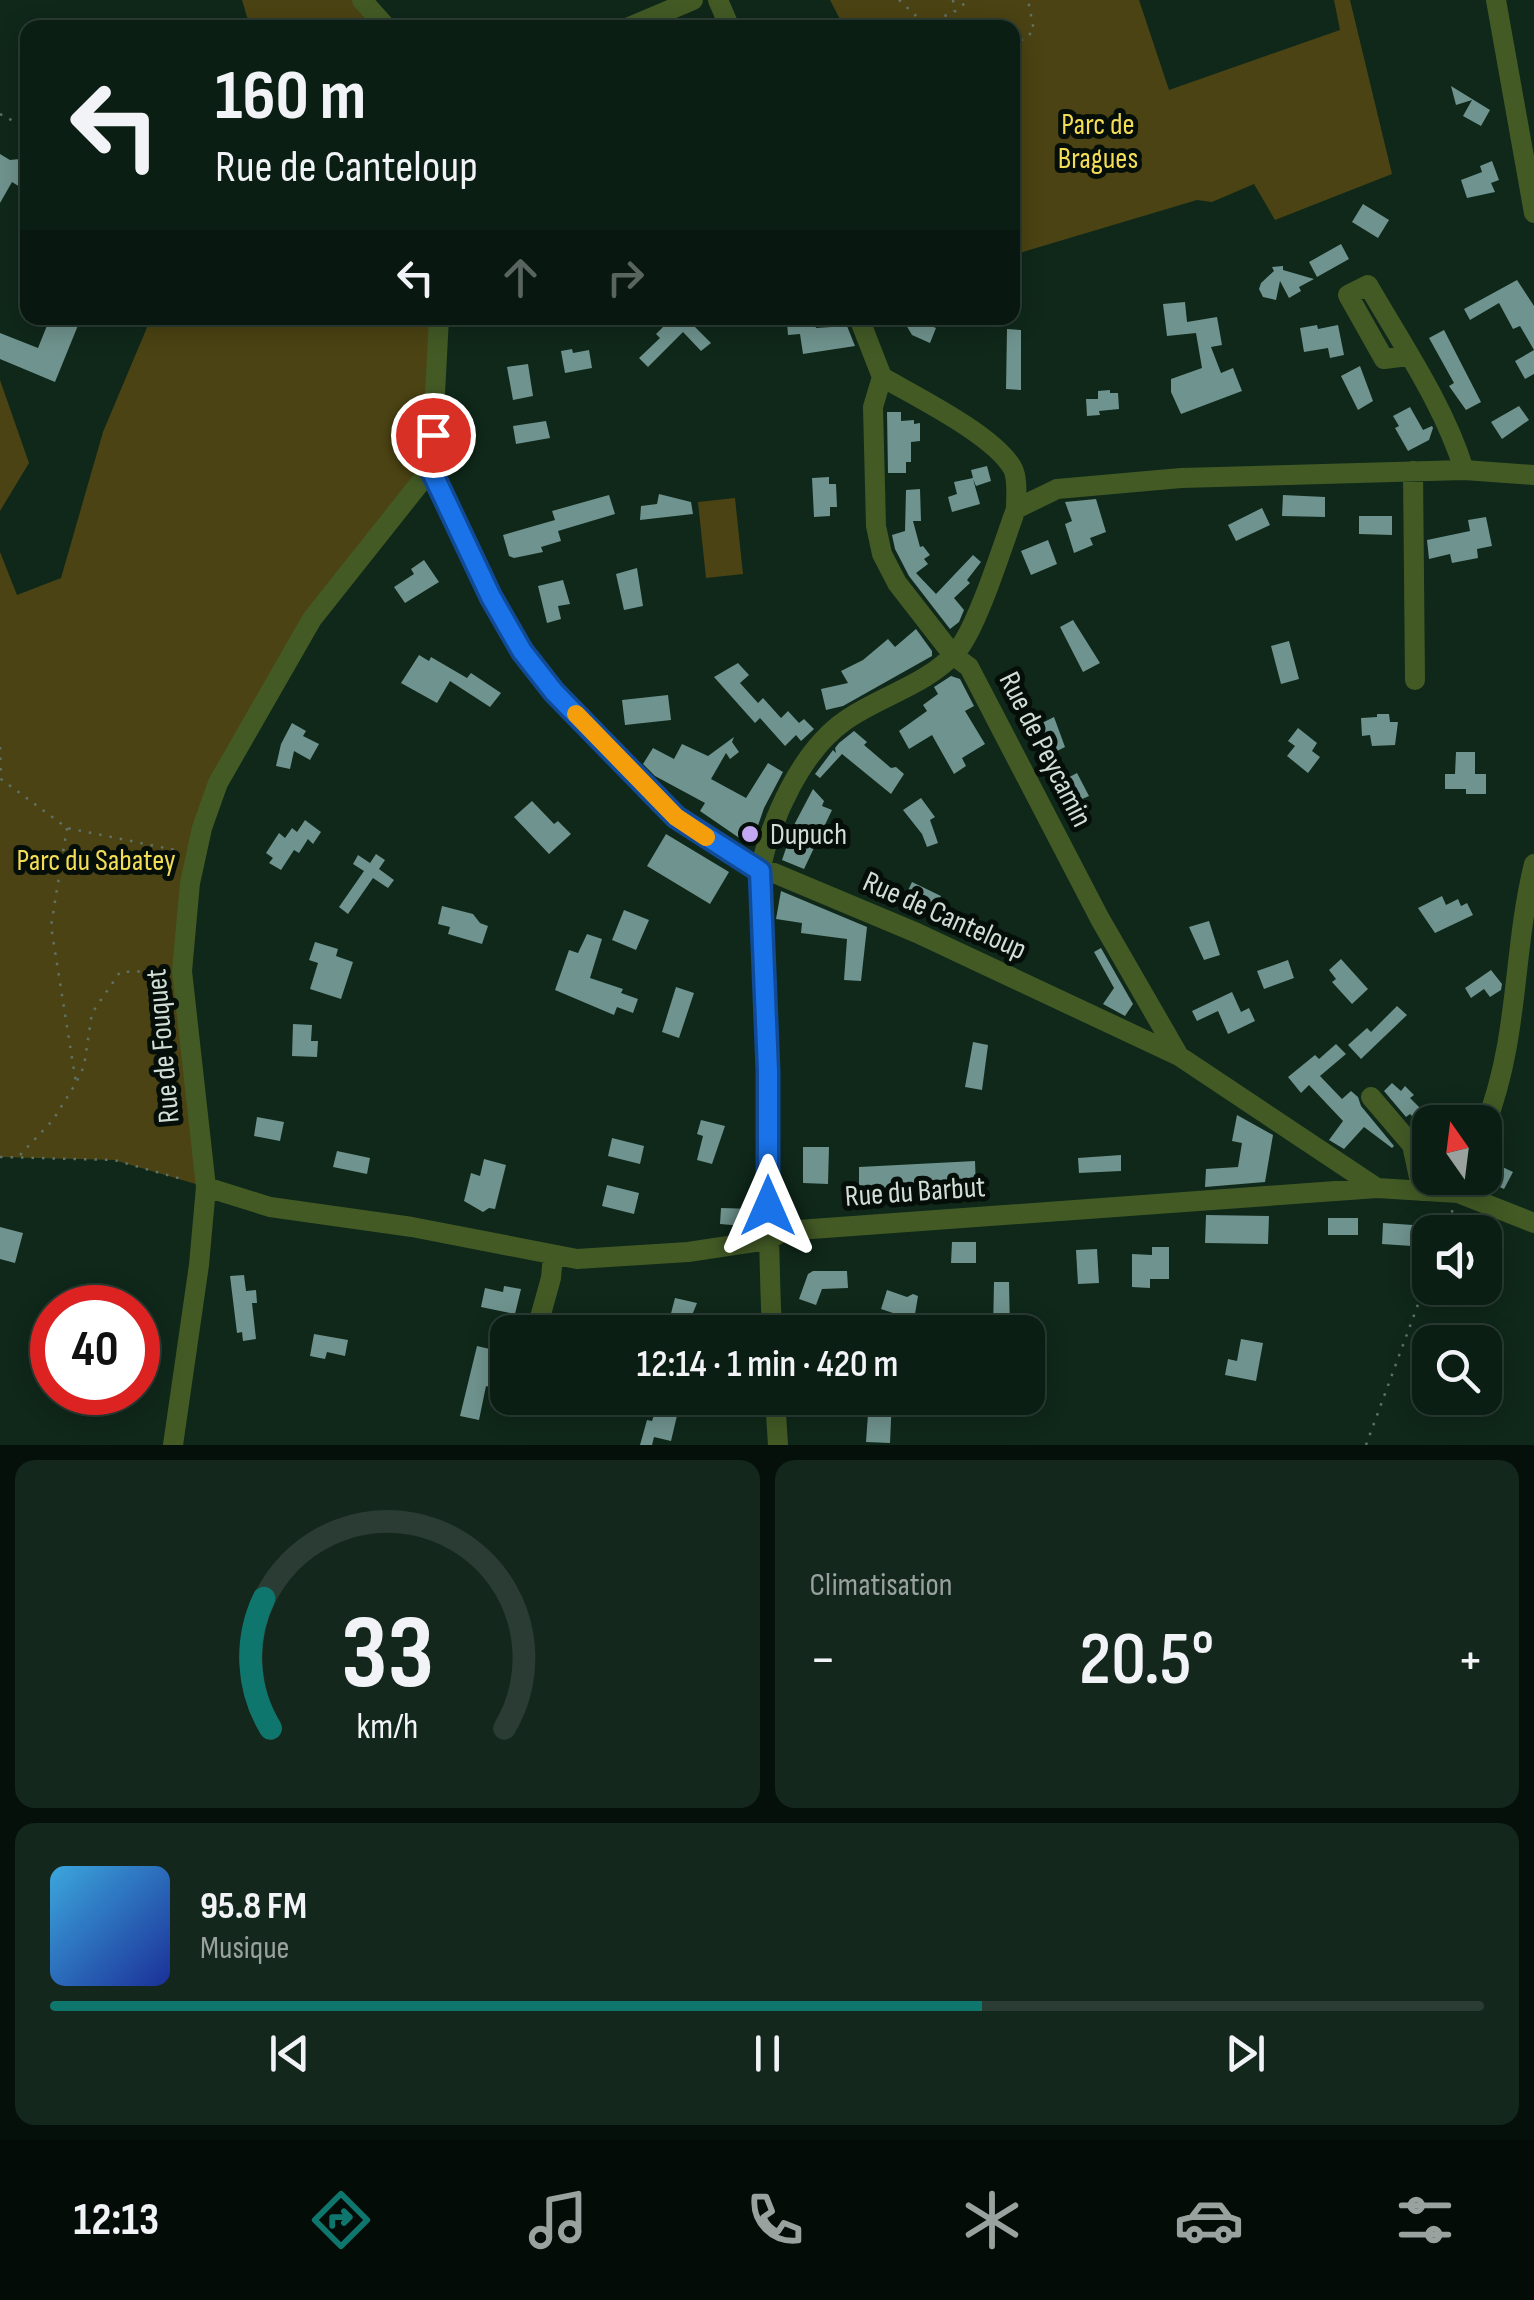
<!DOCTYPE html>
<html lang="fr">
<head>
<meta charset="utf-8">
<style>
	body { margin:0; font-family:"Sofia Sans Condensed",sans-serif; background:#14271d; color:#f1f3f6; height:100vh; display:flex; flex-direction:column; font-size:38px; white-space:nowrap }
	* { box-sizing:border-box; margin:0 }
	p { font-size:32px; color:#9aa2a0 }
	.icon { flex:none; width:55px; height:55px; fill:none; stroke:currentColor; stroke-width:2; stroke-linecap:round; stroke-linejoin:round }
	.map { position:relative; height:1445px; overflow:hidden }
	.details { display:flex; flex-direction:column; gap:15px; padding:15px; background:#06100b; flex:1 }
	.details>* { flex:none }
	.top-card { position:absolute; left:20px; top:20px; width:1000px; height:305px; border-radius:20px; box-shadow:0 5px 25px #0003,0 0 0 2px #2b3c34; background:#0b1e14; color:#f1f3f6; overflow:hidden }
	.needle { width:65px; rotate:346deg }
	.buttons { position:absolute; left:1412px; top:1105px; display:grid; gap:20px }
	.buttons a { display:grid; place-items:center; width:90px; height:90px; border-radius:20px; background:#0b1e14; box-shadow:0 5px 25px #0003,0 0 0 2px #2b3c34; font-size:50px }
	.speed { position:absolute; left:30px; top:1285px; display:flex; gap:20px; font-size:50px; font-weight:700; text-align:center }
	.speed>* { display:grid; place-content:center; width:130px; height:130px; border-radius:50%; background:#0b1e14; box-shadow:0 5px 25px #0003,0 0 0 2px #2b3c34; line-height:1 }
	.speed .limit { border:15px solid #d22; background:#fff; color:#111 }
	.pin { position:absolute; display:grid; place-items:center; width:85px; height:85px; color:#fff; margin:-42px; border:5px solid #fff; border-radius:50%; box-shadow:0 2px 10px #0007 }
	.me { position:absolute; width:110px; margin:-55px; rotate:0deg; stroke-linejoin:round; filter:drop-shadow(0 0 8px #0008) }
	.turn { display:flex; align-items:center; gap:35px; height:210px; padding:0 30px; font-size:45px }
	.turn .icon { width:130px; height:130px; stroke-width:2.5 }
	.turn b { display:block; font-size:70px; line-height:85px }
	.lanes { display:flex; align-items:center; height:95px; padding:0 30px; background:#0003; justify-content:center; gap:50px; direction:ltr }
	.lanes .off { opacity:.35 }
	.big { font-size:75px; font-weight:600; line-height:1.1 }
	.details .card { flex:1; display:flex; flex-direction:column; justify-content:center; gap:15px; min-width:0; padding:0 35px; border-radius:20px; background:#14271d }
	.details .dial { align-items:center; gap:0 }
	.dial svg { height:260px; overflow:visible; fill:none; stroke:#2b3c34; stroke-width:7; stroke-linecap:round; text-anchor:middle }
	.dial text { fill:#f1f3f6; stroke:none }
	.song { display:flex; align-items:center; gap:30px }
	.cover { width:120px; height:120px; border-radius:15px; background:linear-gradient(135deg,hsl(200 70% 55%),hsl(230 70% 35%)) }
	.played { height:10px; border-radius:5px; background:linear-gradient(90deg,#0f766e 65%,#2b3c34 65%) }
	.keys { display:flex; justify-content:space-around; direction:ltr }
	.heat { display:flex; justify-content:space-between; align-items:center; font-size:55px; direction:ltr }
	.details .tiles { flex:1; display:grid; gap:15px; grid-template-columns:1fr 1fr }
	.card:last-child { grid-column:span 2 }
	.trip { position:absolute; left:490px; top:1315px; width:555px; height:100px; border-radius:20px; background:#0b1e14; box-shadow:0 5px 25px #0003,0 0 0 2px #2b3c34; font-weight:600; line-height:100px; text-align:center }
	.tab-bar { display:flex; height:160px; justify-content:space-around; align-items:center; background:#040c08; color:#9aa2a0 }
	.tab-bar .icon { width:70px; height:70px }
	.tab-bar .active { color:#0f766e }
	.tab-bar b { font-size:45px; color:#f1f3f6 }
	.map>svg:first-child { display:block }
</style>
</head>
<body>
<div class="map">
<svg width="1534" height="1445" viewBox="0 0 1534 1445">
	<rect width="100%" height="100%" fill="#0f281a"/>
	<path fill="#4b4313" d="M242 0H362L387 27H250Z
		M830 0H1139L1169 90 1340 30 1334 0H1350L1392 174 1275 220 1254 184 1212 202 1197 200 1013 255 1012 28 844 27Z
		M151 318H439L431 469 312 619 218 783 182 971 206 1187 114 1160 0 1157V552L17 595 61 578 103 432Z
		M0 380 29 463 0 511Z
		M735 498 743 574 706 578 698 502Z"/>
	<path fill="#6f938e" d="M1451 86 1490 110 1481 126 1463 116 1472 100 1456 105Z
		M0 154 10 160 20 159 28 172V192L12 182 0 203Z
		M1492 161 1499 180 1491 183 1495 192 1467 198 1461 180 1482 172 1480 166Z
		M1363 204 1389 220 1378 238 1352 222Z
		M1341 244 1349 259 1317 277 1309 262Z
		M1283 266V270L1314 279 1299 287 1301 291 1289 298 1280 281 1276 300 1263 297 1259 289 1261 283 1274 271 1272 267Z
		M1517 280 1534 306V374L1525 379 1515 361 1534 350 1520 326 1513 329 1499 303 1470 320 1464 309Z
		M1185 302 1187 322 1217 317 1222 345 1211 347 1221 373 1233 368 1242 391 1181 414 1171 392V379L1202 368 1196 333 1167 336 1163 304Z
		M50 318H81L55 382 0 359V333L38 348Z
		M681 318H686L711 343 701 351 683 332 648 367 639 358 660 338 656 334 669 321 672 326Z
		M902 318H924L926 324 936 328 930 343 912 335Z
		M814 320 816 328 847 326 855 346 803 354 800 334 788 335 787 323Z
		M1317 325 1318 329 1338 325 1344 355 1330 358 1328 348 1304 352 1300 328Z
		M1007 329 1021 330V390L1006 389Z
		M1444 330 1481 402 1466 410 1449 386 1454 383 1429 338Z
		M572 349 573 353 589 350 592 368 565 373 561 351Z
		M528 364 533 396 513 400 507 367Z
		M1360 366 1373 401 1358 410 1341 376Z
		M1110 390V393H1118L1119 409 1099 411 1100 415 1087 416 1086 399H1098V391Z
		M1519 406 1529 420 1502 439 1491 422Z
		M1410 407 1423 430 1432 426 1433 428 1429 440 1408 451 1395 428 1399 426 1393 416Z
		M887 412H901V421L914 420V424L920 423V441L911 442V462H906V473H888Z
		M546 421 550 438 516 444 513 426Z
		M987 466 991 481 976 486 973 479 980 504 952 512 948 497 957 494 954 482 973 478 971 470Z
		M829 477V484H836L837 507H830V516L814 517 812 478Z
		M920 489 921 521H913L920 547 923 546 930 555 924 559 928 564 916 573 936 594 973 555 981 562 967 580 970 583 954 598 964 610 959 622 950 629 909 576 895 549 892 535 905 531 906 490Z
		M659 494 691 502 693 514 640 520 641 506 657 504Z
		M609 495 615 514 558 531 561 541 541 547 543 552 514 558 509 556 503 535 555 520 552 511Z
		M1283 495 1325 497V517L1282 516Z
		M1096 499 1106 532 1090 538 1093 545 1074 553 1065 524 1072 521 1065 502Z
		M1262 508 1270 525 1236 541 1228 525Z
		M1359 516H1392V535L1359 534Z
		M1486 517 1492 546 1477 549 1478 558 1452 563 1450 554 1429 559 1427 540 1470 531 1468 520Z
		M1048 540 1057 564 1031 575 1021 551Z
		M424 560 439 582 405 603 394 587 414 574 411 569Z
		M637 568 643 606 624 610 616 574Z
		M563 580 570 604 558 606 561 619 547 623 538 586Z
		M1073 620 1100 663 1083 672 1060 627Z
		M916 629 932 651V656L843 706 826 710 821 689 848 683 841 671 863 660 888 639 895 647Z
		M1289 641 1299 679 1281 684 1271 646Z
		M419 655 429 661 431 657 467 678 471 673 501 693 490 707 450 681 437 703 401 683Z
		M738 663 749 675 740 683 758 703 763 698 781 718 788 711 799 723 804 719 814 729 801 741 796 735 785 746 760 718 755 723 714 677Z
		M951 676 960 679 974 706 965 711 985 744 962 758 966 766 954 774 932 735 909 749 899 731 927 711 923 705 938 694 934 687Z
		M668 695 671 720 625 725 622 700Z
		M1377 714H1389L1390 722H1398L1395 745 1372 746 1370 735 1362 736 1361 718 1377 717Z
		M1054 717 1065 747 1047 756 1035 733 1045 728 1042 723Z
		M292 723 306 731 303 736 319 744 310 760 294 751 290 769 276 766 281 744Z
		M1298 728 1317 743 1312 751 1320 757 1308 773 1287 756 1295 746 1288 741Z
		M854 731 867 742 864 745 891 768 896 767 904 774 891 794 842 754 820 778 815 774 833 750 836 753 835 748 839 743Z
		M734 737 732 742 739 752 730 759 726 753 711 779 746 798 768 763 783 772 764 808 751 846 700 811 705 803 655 776 643 764 653 748 674 759 682 744 708 756Z
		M1456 752H1475V774H1486V794H1466V789H1445V774H1455Z
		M1077 773 1089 796 1071 804 1060 782Z
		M813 789 824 801 822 806 832 810 804 869 782 860 794 825Z
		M921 798 935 817 930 820 938 843 927 847 922 834 903 810Z
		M532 801 554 824 558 821 571 834 549 854 514 817Z
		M305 820 321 832 313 844 308 839 299 853 294 850 281 870 269 863 273 858 266 853 279 833 285 838 292 828 297 832Z
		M666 834 729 872 710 904 647 866Z
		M376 854 385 860 379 869 394 880 388 888 373 878 348 914 339 907 364 871 353 864 358 855 370 863Z
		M912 882 941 896 933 913 904 899Z
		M781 891 867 927 861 981 844 980 847 939 801 933 802 923 776 919Z
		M1442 896 1446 905 1458 899 1461 906 1467 903 1473 915 1435 933 1418 908Z
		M442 906 473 914 480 923 488 926 482 944 448 934 450 927 438 924Z
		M624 910 649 920 636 950 612 940Z
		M1209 921 1220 955 1204 960 1189 927Z
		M587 934 602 939 590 978 623 989 621 993 638 999 633 1013 617 1007 614 1015 555 990 569 950 578 953Z
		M315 942 338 949 336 956 353 962 341 999 310 989 318 963 309 960Z
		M1101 948 1133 1004 1125 1016 1103 1004 1114 988 1094 952Z
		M1341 959 1368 989 1352 1004 1332 982 1336 979 1329 970Z
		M1288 960 1294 978 1264 989 1257 971Z
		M1491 970 1502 984 1501 990 1490 997 1484 989 1471 998 1465 988Z
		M676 987 694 993 679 1038 662 1032Z
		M1232 992 1241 1012 1249 1008 1255 1021 1228 1034 1218 1011 1197 1021 1192 1011Z
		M1397 1006 1407 1015 1361 1059 1348 1045 1367 1028 1371 1032Z
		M293 1024 312 1025 311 1041H318L317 1057 292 1056Z
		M973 1042 988 1045 982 1090 965 1087Z
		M1336 1044 1346 1054 1320 1076 1342 1099 1351 1091 1358 1097 1361 1106 1394 1146 1392 1148 1364 1127 1344 1149 1329 1140 1343 1121 1309 1085 1301 1093 1288 1077 1315 1055 1319 1059Z
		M1392 1083 1401 1091 1405 1086 1414 1095 1410 1098 1430 1118V1134L1410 1114 1406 1117 1384 1091Z
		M1237 1115 1273 1135 1265 1182 1205 1187 1206 1169 1238 1167 1242 1143 1232 1141Z
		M257 1117 284 1122 280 1141 254 1136Z
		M701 1120 725 1126 712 1164 697 1160 703 1136 697 1134Z
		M612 1138 644 1146 640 1164 608 1156Z
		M803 1147H829L828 1184 803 1183Z
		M337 1151 370 1158 367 1174 333 1167Z
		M1121 1155V1171L1079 1173 1078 1158Z
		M484 1159 506 1165 495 1209 489 1208 483 1212 464 1201 471 1173 480 1176Z
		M975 1161 976 1187 859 1193V1167Z
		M1492 1162 1513 1172 1504 1189 1493 1184 1490 1191 1480 1187Z
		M607 1185 639 1193 634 1214 602 1206Z
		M721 1208 755 1209V1227L720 1224Z
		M1206 1215 1269 1216 1268 1244 1205 1243Z
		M1328 1218H1358V1235H1328Z
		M1383 1223 1413 1225 1412 1246 1382 1244Z
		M0 1227 23 1233 15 1263 0 1259Z
		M952 1242H976V1263H951Z
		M1152 1247H1169V1279H1150V1288L1132 1287V1254L1152 1255Z
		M1097 1249 1099 1283 1078 1284 1076 1250Z
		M813 1271H847L848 1288 822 1289 816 1305 799 1299 808 1274Z
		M244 1275 246 1291 256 1290 257 1303H252L256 1339 243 1341 242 1332 237 1333 230 1276Z
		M994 1282H1009L1010 1332H993Z
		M504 1286 521 1289 515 1314 481 1307 485 1288 503 1292Z
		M887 1290 907 1297 913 1294 918 1296 914 1320 881 1309Z
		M675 1298 697 1303 688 1325 669 1321Z
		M314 1334 348 1340 345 1356 327 1352 325 1359 310 1356Z
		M1241 1339 1263 1343 1256 1381 1225 1375 1228 1359 1237 1361Z
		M477 1346 494 1350 491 1364 503 1373 499 1390 486 1386 479 1420 460 1416Z
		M860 1398H892L890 1443 866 1442 868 1414H859Z
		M663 1399 680 1403 671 1441 654 1437 652 1445H640L647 1420 652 1421 654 1415 659 1416Z"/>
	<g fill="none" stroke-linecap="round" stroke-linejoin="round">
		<path stroke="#5e7266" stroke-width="2.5" stroke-dasharray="2.5 8" stroke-linecap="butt" d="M899 0 929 28
			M953 0 954 11
			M925 24 954 12 969 0
			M1012 47 1034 31 1028 0
			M0 114 28 129
			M0 747 1 779 67 828 180 851
			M67 828 51 926 76 1083
			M20 1155 53 1120 76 1083 84 1066 92 1013 120 972 164 971
			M0 1157 114 1160 185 1180
			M1444 1232 1453 1209
			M1366 1445 1430 1272"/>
		<path stroke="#435a25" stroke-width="20" d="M362 0 387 28
			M718 0 730 28
			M1496 0 1534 213
			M627 28 693 0
			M439 318 431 469 500 616 522 651 554 692 676 817 760 871 774 873 917 933 1179 1056 1377 1188
			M859 318 882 377 873 407 876 526 882 554 897 583 953 655 969 667 1100 919 1179 1056
			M1408 356 1384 359 1348 295 1368 285C1402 344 1444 405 1464 470
			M882 377C915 396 996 436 1013 469 1018 479 1016 498 1016 509
			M1413 471 1415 680
			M1371 1097 1412 1145 1422 1191
			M1485 1126C1520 1036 1512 953 1534 864
			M206 1187 270 1207 412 1227 577 1259 688 1252 768 1240 784 1231 1377 1188 1458 1193 1534 1223
			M536 1332 551 1278 553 1255
			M772 1332C765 1179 770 1025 760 871 771 819 801 751 846 720 882 695 927 685 957 651 978 626 1003 544 1016 509L1057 489 1181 478 1464 470 1534 475
			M507 1360 508 1359
			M775 1398 778 1445
			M173 1445 199 1265 206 1187 182 971 190 883 202 828 218 783 312 619 431 469"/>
	</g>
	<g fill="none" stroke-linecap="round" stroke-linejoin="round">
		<defs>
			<path id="route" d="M433 435 431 470 491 597 522 651 554 692 676 817 760 871 768 1071V1206"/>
		</defs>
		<use href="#route" stroke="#114b97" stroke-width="25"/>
		<use href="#route" stroke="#1a73e8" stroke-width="18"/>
		<path stroke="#f59e0b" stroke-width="18" d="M576 714 676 817 706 837"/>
	</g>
	<circle fill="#c3a7f2" stroke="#050e08" stroke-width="4" cx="750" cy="834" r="10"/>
	<g text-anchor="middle" stroke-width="10" stroke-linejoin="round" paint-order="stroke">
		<g font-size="30" fill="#f3dd56" stroke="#050e08">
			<text x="1098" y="134">Parc de<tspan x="1098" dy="34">Bragues</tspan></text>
			<text x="96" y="870">Parc du Sabatey</text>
		</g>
		<g font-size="30" fill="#d0ded5" stroke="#050e08">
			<text transform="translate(1046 749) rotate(63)" y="10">Rue de Peycamin</text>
			<text transform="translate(945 915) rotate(24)" y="10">Rue de Canteloup</text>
			<text transform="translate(162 1046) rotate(-95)" y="10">Rue de Fouquet</text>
			<text transform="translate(915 1191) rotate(-4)" y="10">Rue du Barbut</text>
		</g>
		<g font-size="30" fill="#d0ded5" stroke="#050e08" text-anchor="start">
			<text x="770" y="844">Dupuch</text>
		</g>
	</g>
</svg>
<div class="buttons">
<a><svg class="needle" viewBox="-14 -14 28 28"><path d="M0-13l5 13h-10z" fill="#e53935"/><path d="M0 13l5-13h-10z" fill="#9aa2a0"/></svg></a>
<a><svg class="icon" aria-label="sound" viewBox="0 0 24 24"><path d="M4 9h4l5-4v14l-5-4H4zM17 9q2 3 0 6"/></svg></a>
<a><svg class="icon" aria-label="search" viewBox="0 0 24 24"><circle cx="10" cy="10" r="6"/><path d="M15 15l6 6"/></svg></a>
</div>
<div class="speed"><div class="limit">40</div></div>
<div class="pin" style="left:433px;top:435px;background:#d93025"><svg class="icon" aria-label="arrive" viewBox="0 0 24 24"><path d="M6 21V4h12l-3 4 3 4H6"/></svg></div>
<svg class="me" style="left:768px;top:1206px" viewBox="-20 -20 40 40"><path d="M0-17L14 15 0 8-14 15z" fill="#1a73e8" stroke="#fff" stroke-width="4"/></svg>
<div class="trip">12:14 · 1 min · 420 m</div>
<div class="top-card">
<div class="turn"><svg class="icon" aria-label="left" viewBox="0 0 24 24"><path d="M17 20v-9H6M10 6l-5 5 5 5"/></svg><div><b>160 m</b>Rue de Canteloup</div></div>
<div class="lanes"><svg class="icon" aria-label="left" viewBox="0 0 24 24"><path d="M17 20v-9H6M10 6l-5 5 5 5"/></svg><svg class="icon off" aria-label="ahead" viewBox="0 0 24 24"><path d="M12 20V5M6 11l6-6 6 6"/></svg><svg class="icon off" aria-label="right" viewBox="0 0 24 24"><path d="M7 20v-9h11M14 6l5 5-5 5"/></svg></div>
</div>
</div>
<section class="details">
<div class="tiles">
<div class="card dial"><svg viewBox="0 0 100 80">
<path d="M14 69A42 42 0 1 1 86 69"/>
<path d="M14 69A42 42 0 0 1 12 29" stroke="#0f766e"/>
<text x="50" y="56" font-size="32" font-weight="700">33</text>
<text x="50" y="72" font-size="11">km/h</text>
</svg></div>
<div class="card"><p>Climatisation</p>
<div class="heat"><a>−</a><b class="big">20.5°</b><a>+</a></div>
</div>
<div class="card">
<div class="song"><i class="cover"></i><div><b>95.8 FM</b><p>Musique</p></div></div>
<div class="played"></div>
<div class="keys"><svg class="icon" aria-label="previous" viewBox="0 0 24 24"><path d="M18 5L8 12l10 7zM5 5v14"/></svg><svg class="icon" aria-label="pause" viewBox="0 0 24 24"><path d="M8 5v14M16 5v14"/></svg><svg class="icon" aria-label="next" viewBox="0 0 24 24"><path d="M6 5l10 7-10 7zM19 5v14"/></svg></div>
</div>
</div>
</section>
<nav class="tab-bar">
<b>12:13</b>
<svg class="icon active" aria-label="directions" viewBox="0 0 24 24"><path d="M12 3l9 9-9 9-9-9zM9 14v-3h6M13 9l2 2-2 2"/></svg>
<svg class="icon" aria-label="music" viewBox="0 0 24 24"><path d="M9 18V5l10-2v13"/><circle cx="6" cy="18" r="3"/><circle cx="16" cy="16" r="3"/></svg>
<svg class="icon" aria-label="phone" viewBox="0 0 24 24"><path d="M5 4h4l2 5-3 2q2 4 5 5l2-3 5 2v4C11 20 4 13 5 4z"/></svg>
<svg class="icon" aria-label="climate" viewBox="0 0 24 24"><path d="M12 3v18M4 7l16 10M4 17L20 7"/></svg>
<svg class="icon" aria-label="car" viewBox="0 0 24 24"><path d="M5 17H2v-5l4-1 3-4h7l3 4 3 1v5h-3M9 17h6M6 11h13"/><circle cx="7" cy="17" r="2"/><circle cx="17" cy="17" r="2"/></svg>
<svg class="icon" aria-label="filters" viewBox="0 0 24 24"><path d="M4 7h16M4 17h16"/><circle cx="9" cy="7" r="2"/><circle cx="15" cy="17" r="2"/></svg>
</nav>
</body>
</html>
